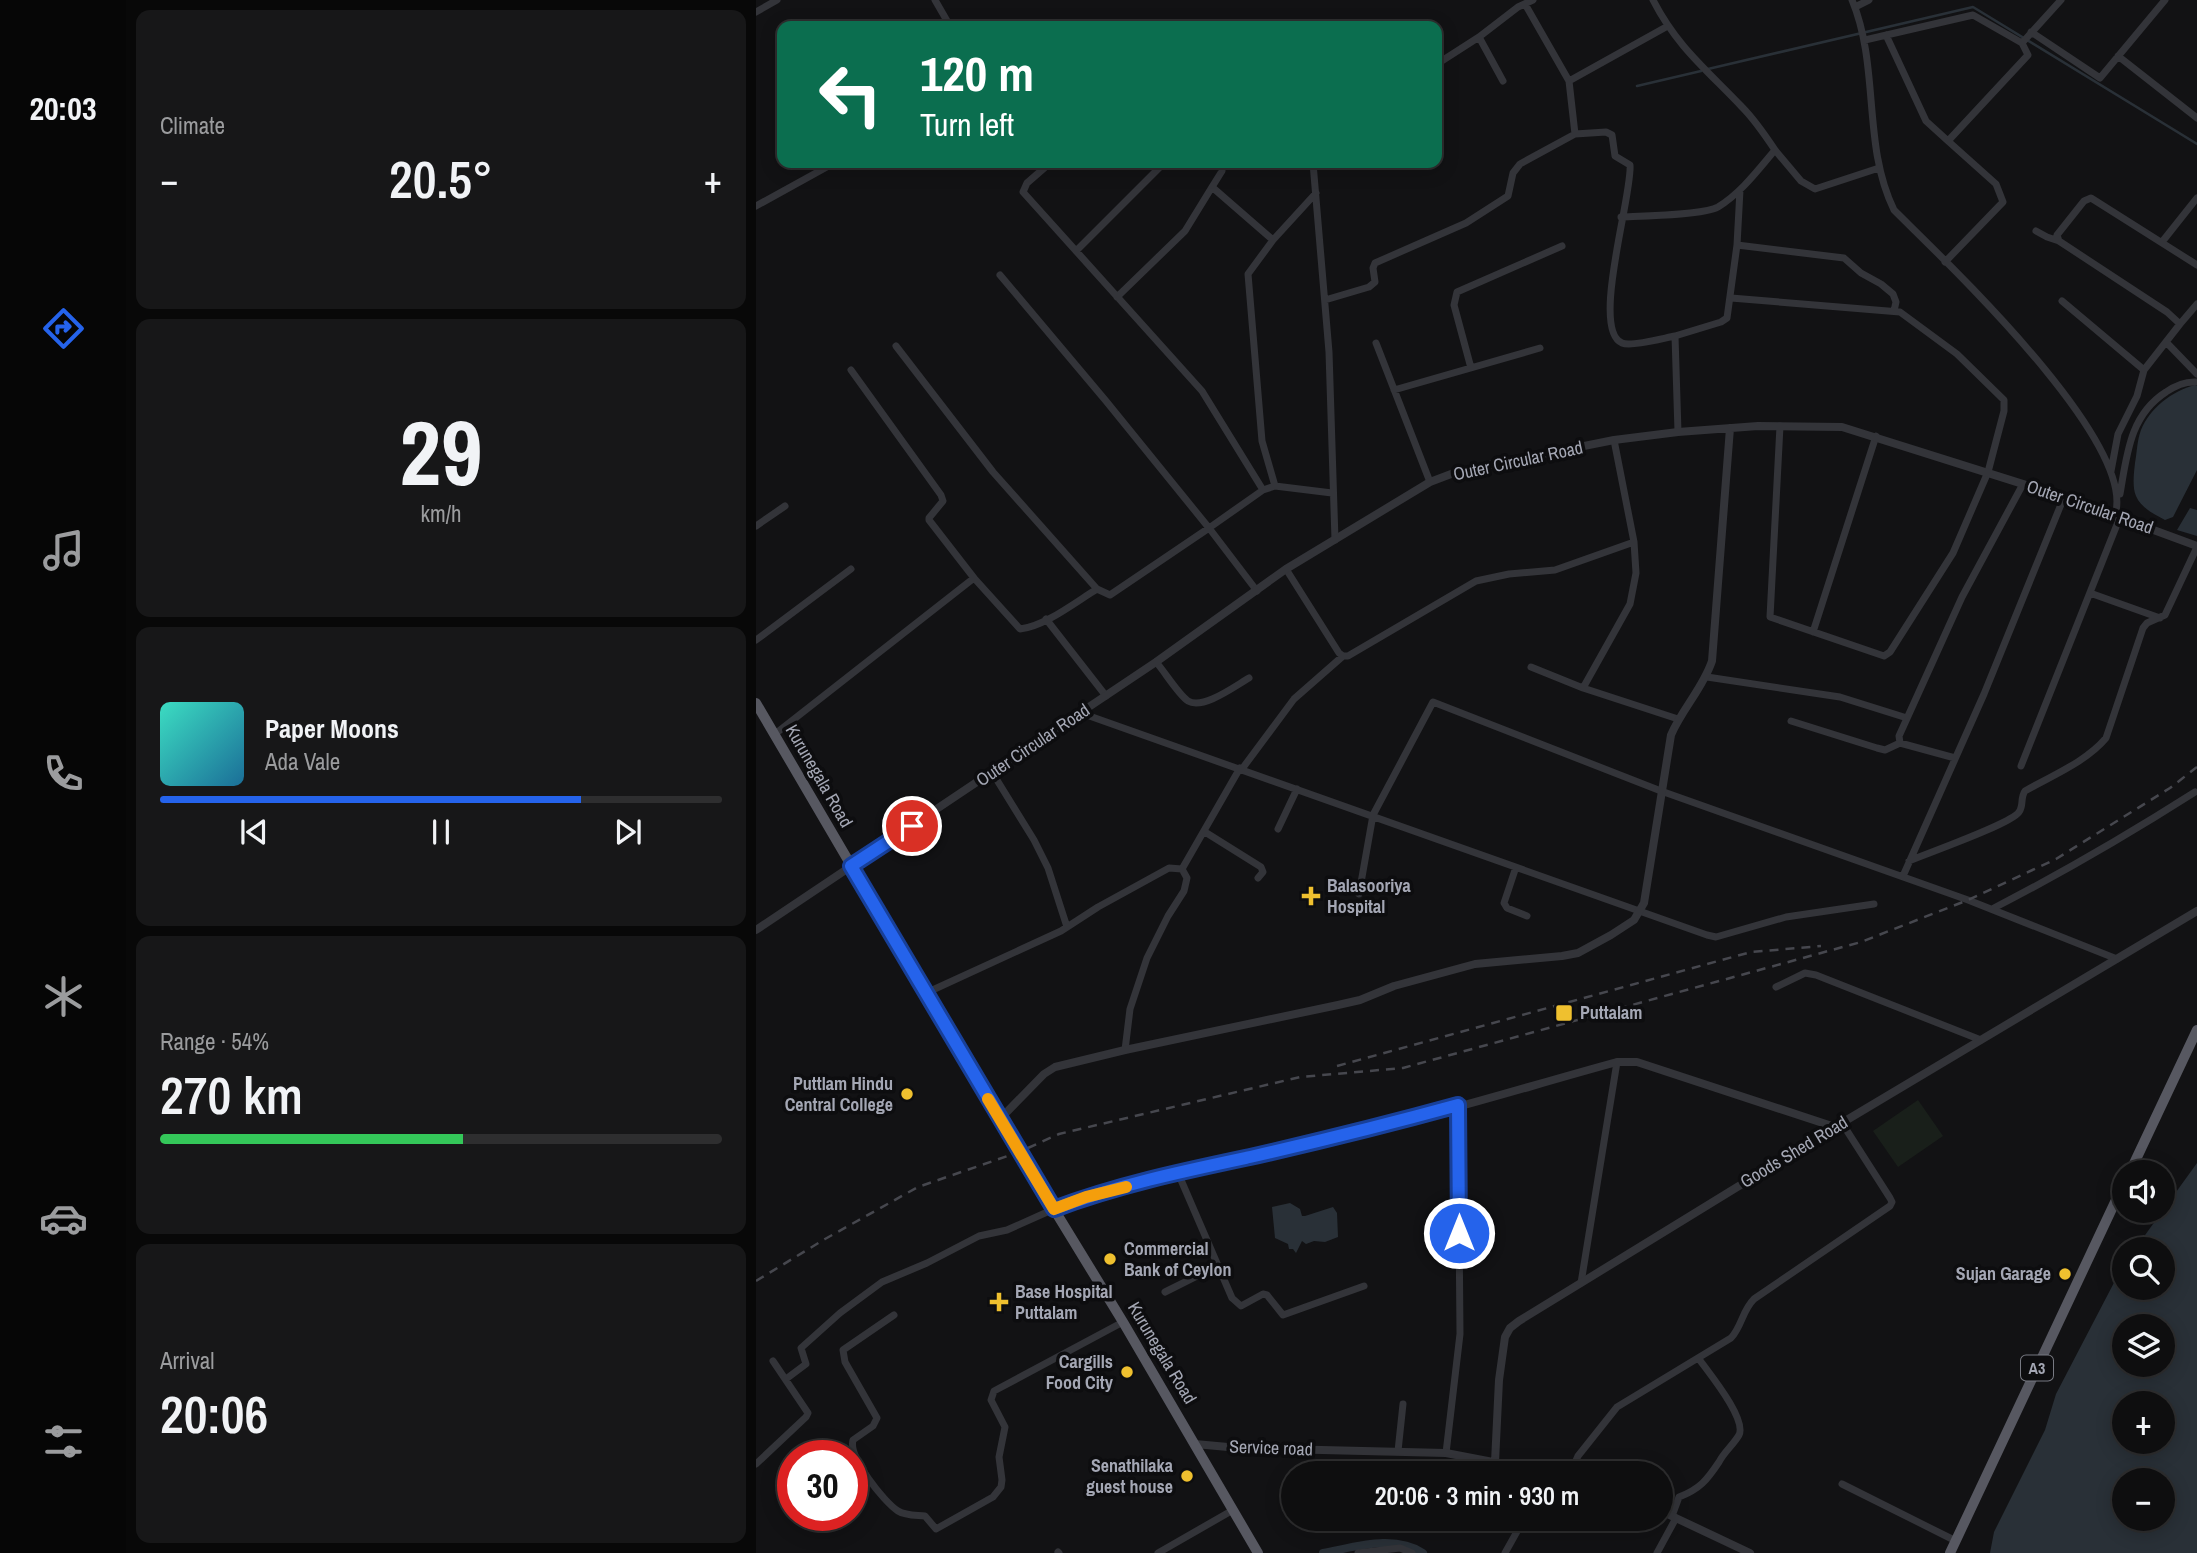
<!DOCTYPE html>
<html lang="en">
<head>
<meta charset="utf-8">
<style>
	body { margin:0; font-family:"Archivo Narrow",sans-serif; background:#171718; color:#f1f3f6; height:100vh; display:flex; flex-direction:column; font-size:26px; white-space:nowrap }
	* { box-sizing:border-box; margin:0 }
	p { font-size:23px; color:#9b9c9e }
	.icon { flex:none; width:38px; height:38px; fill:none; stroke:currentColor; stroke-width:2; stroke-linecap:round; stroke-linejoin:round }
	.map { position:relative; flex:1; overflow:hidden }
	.drawer { display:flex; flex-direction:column; gap:10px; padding:10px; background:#080808; width:630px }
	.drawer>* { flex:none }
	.guide { position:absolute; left:21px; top:21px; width:665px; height:147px; border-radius:14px; box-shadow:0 4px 18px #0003,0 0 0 2px #2e2e2f; background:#0b6e4f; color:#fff; overflow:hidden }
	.tools { position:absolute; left:1356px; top:1160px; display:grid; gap:14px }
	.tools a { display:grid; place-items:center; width:63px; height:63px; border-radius:50%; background:#0e0e0f; box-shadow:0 4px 18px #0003,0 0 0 2px #2e2e2f; font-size:35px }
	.speed { position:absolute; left:21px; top:1440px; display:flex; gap:14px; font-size:35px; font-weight:700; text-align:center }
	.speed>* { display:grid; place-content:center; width:91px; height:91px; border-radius:50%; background:#0e0e0f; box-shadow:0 4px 18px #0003,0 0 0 2px #2e2e2f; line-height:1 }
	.speed .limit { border:10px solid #d22; background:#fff; color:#111 }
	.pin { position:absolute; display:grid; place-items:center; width:60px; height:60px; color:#fff; margin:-30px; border:4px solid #fff; border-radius:50%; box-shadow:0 2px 7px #0007 }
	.me { position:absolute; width:77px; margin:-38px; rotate:0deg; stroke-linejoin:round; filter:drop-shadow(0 0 5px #0008) }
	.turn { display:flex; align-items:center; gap:24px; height:147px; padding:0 28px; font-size:32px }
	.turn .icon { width:91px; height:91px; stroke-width:2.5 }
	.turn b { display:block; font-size:49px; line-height:60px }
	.big { font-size:52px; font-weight:600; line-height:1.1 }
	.drawer .tile { flex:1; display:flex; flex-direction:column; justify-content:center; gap:10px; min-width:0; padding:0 24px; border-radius:14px; background:#171718 }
	.drawer .dial { align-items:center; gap:0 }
	.dial b { font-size:91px; line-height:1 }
	.song { display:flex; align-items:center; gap:21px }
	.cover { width:84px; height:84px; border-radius:10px; background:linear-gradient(135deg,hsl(170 70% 55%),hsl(200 70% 35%)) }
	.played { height:7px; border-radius:4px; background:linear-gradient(90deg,#2563eb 75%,#2e2e2f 75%) }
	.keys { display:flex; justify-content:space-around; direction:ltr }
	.heat { display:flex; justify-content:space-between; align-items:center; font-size:38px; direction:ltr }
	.charge { height:10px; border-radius:5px; background:linear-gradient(90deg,#34c759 54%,#2e2e2f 0) }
	.trip { position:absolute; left:525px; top:1461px; width:392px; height:70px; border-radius:35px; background:#0e0e0f; box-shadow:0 4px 18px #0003,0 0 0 2px #2e2e2f; font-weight:600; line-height:70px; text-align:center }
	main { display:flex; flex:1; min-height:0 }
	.tabs { display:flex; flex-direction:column; width:126px; justify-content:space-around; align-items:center; background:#060606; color:#9b9c9e }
	.tabs .icon { width:49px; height:49px }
	.tabs .on { color:#2563eb }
	.tabs b { font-size:32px; color:#f1f3f6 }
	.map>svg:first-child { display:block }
</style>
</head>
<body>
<main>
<nav class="tabs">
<b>20:03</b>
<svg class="icon on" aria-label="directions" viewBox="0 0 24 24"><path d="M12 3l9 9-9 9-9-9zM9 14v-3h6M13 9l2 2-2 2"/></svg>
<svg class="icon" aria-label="music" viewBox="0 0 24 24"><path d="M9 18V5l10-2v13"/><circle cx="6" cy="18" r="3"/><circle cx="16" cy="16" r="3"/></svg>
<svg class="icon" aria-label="phone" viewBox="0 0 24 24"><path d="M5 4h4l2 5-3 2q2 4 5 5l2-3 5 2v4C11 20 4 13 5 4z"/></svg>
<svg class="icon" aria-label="climate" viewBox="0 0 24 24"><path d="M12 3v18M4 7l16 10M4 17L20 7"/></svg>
<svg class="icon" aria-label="car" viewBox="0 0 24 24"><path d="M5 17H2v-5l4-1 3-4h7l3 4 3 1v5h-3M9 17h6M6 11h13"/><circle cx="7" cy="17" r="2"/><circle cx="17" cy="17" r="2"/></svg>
<svg class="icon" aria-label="filters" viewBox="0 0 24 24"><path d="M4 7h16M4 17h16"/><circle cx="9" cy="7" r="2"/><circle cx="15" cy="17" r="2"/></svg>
</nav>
<section class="drawer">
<div class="tile"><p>Climate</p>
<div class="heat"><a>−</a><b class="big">20.5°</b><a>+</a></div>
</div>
<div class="tile dial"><b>29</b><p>km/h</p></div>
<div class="tile">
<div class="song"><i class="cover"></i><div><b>Paper Moons</b><p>Ada Vale</p></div></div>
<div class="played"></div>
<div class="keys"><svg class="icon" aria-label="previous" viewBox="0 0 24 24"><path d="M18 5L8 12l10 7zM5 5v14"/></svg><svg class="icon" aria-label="pause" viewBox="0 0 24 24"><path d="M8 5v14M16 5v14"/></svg><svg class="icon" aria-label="next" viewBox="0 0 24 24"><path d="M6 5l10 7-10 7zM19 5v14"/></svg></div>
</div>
<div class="tile"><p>Range · 54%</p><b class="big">270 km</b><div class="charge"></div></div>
<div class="tile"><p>Arrival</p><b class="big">20:06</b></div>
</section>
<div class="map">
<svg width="1441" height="1553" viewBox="0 0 1441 1553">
	<rect width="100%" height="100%" fill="#121214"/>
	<path fill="#191f1a" d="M1162 1100 1187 1136 1142 1167 1117 1131Z"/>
	<path fill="#293037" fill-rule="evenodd" d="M1439 385 1441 386V470L1417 517 1409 520C1398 514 1385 508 1380 496 1376 487 1378 472 1379 463 1381 453 1381 440 1385 430 1394 408 1416 391 1439 385Z
		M1434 508 1441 510V536L1421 530Z
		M1441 1163V1553H1234L1238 1532 1289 1430 1300 1394 1362 1275 1368 1265V1288H1407V1250L1379 1249ZM1368 1326H1407V1365H1368ZM1368 1404H1407V1442H1368ZM1368 1480H1407V1519H1368Z
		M534 1203 544 1209 546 1216H549L577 1207 581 1213 582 1237 569 1242 558 1241 550 1244 546 1241 540 1253 537 1249H533L532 1244 519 1238 516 1207Z"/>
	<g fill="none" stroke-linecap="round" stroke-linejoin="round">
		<path stroke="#293037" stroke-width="2.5" d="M952 69 1217 7 1441 144
			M881 86 945 71"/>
		<path stroke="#293037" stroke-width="8" d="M567 1553C600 1547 638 1534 667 1553"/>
		<path stroke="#333439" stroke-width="7" d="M179 0 194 26
			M1096 0C1124 67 1106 145 1138 210 1189 261 1382 442 1359 515
			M1099 7 1113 0
			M0 12 21 0
			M1275 32 1344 78 1409 0
			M1130 35 1170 121 1192 141 1272 55 1266 43
			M723 37 747 81
			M1109 40 1217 15 1266 43 1305 0
			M1362 56 1441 118
			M681 64 723 37 762 7 777 0
			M813 81 910 27
			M819 134 850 132 856 135 859 156 874 165C877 193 834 330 866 343 875 347 908 338 919 336L922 432
			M1019 150 1045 181 1059 189 1123 168
			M294 163 271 183 267 192 446 391 507 490
			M466 163V171L456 187 517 240 560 193
			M557 163 573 352 579 540
			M984 190 981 245 1088 258 1105 273 1125 284 1137 294 1140 302 1138 311
			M0 206 78 163
			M865 217C885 216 948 215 962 207 985 193 1002 170 1019 150 1009 135 999 120 986 107 951 70 921 47 897 0
			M1280 231 1291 237 1303 241
			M517 240 492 274 506 441 519 486
			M1406 242 1441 198
			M320 251 408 163
			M1189 262 1247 202 1240 184 1192 141
			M1441 265 1335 198 1328 201 1301 235 1303 241 1411 312 1424 324 1441 304
			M244 275 350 401 453 528 507 490 519 486 576 493
			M361 297 429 231 456 187
			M975 298 1144 312 1201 354 1248 400V411L1232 472 1197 553 1134 652 1128 656 1014 617 1024 426
			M569 300 613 287 619 282 617 268 619 263 710 223 752 196 757 173 764 164 819 134 813 81 769 4
			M1306 301 1388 370 1424 324
			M919 336 965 322 971 318 981 245
			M1410 342 1441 374
			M620 343 674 482
			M140 346 237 472 341 589C321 601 288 627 264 629L218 578
			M715 368 698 305 701 292 806 246
			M638 390 784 348
			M858 440 878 542 880 573 874 604 827 688 922 719
			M1355 471 1362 434 1381 396 1388 370
			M1364 494C1371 454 1374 415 1410 392 1420 385 1429 381 1441 382
			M0 526 29 506
			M530 569 583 653 587 656H592L720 581 753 574 799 570 878 542
			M341 589 354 595 453 528 501 591
			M1334 593 1404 618
			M290 619 350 696
			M1057 632 1120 436
			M0 640 95 569
			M400 662C409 672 422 694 432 701 447 710 479 686 493 678
			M775 667 827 688
			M951 677 1084 697 1151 718
			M325 713 951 935 960 937 1030 917 1118 904
			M1035 721 1121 748 1129 750 1144 743
			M19 734 218 578 173 520V518L187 501 185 495 95 370
			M1199 758 1144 743 1143 736 1206 597 1267 484
			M1265 766 1364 517
			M486 769 538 699 587 656
			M236 772 278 840 292 868 311 927
			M522 829 541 789
			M449 832 505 867 507 872 502 878
			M1153 861C1172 853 1255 824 1263 812 1268 805 1264 798 1269 791 1295 776 1330 762 1350 738L1387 628 1391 623 1409 615 1441 547
			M760 867 748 903 751 908 771 916
			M1147 876 1228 694 1308 497
			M603 894 617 815 677 702 905 791 1212 900 1361 959
			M1236 909C1306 873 1373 834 1439 792
			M1020 987 1049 973 1060 975 1225 1040
			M170 993 305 931 342 907 413 868 426 869 484 768
			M369 1050 374 1009 391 958 412 916 428 891 431 878 426 869
			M422 1173 476 1298 485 1306 507 1294 511 1295 527 1315 608 1286
			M825 1283 861 1062
			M409 1292 461 1266
			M138 1315 87 1350 89 1362 121 1418 117 1426 97 1440C92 1457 128 1502 142 1511 150 1516 161 1515 169 1516L180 1529 237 1497 245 1487 246 1480 243 1457 249 1427 235 1400 238 1391 367 1322
			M30 1379 50 1364 45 1348 84 1313 126 1282 171 1263 223 1236 251 1230 298 1209
			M642 1451 647 1404
			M690 1453 704 1334 702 1105
			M0 1464 50 1417 52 1413 17 1361
			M814 1474 822 1456 861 1407 975 1338C986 1326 986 1311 998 1299L1134 1206 1136 1202 1134 1198 1086 1123
			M1086 1484 1200 1541
			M916 1516 923 1497C944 1489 951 1480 963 1462 968 1452 978 1444 983 1435 991 1419 953 1373 943 1359
			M302 1552 303 1553
			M402 1553 477 1510
			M602 1553 644 1548 656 1553
			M749 1553 768 1519
			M901 1553 920 1518"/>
		<path stroke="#333439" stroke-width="8" d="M0 930 400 662 530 569 674 482 703 471 858 440 922 432 1002 426 1086 427 1308 497 1441 546
			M244 1119 288 1074 299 1067 369 1050 582 1005 604 1000 638 986 719 964 806 956 822 953 855 935 878 920 888 903 915 735C926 709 947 688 956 661L974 428
			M298 1209C398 1171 512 1153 616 1129 698 1110 780 1084 861 1062H881L1079 1127
			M439 1444 483 1448 690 1453 799 1474
			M739 1462 743 1380 749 1337 754 1328 763 1321 1079 1127 1441 911
			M905 1511 994 1553"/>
		<path stroke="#575861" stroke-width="10" d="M0 703 263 1152 367 1322 502 1553
			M1374 1172 1441 1030
			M1194 1553 1368 1183"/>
		<path stroke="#46474e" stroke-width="2.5" stroke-dasharray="9 7" stroke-linecap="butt" d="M581 1066 995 952 1065 946
			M0 1281 69 1239 162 1187 263 1152 303 1134 544 1077 647 1068 1105 942 1212 900 1300 859 1414 788 1441 767"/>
	</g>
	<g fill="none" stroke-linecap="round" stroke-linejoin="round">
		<defs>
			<path id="route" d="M156 826 95 866 298 1209C361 1185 428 1171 494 1157 564 1141 633 1124 702 1105L703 1233"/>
		</defs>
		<use href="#route" stroke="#184099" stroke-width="18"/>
		<use href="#route" stroke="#2563eb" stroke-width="12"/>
		<path stroke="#f59e0b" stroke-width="12" d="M232 1099 298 1209 330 1197 370 1187"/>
	</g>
	<g fill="#efc02f" stroke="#0d0d0f" stroke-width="2.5">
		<path d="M551.5 885.5h7v7h7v7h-7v7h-7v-7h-7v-7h7z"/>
		<rect x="799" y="1004" width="18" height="18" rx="3.5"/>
		<circle cx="151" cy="1094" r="7"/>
		<circle cx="354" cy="1259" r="7"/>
		<circle cx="1309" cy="1274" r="7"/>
		<path d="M239.5 1291.5h7v7h7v7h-7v7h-7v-7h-7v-7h7z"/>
		<circle cx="371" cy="1372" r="7"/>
		<circle cx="431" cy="1476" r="7"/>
	</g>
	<g text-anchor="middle" stroke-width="7" stroke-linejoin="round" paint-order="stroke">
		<rect fill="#0d0d0f" stroke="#777982" stroke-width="2" x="1265" y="1355.5" width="32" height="25" rx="5"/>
		<g font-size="16" font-weight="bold" fill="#a4a7b4">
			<text x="1281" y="1374">A3</text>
		</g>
		<g font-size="18" fill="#a4a7b4" stroke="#0d0d0f">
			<text transform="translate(762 461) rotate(-12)" y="6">Outer Circular Road</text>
			<text transform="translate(1334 507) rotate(19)" y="6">Outer Circular Road</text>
			<text transform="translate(277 745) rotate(-34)" y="6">Outer Circular Road</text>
			<text transform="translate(63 776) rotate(60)" y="6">Kurunegala Road</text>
			<text transform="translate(1038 1152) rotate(-31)" y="6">Goods Shed Road</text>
			<text transform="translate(406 1353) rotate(59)" y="6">Kurunegala Road</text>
			<text transform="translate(515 1448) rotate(2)" y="6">Service road</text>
		</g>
		<g font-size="18" font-weight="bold" fill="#a4a7b4" stroke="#0d0d0f" text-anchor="start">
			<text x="571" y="892">Balasooriya<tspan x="571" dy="21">Hospital</tspan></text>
			<text x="824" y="1019">Puttalam</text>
			<text x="137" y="1090" text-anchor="end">Puttlam Hindu<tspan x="137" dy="21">Central College</tspan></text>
			<text x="368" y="1255">Commercial<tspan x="368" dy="21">Bank of Ceylon</tspan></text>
			<text x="1295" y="1280" text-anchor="end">Sujan Garage</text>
			<text x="259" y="1298">Base Hospital<tspan x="259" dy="21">Puttalam</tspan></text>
			<text x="357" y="1368" text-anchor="end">Cargills<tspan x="357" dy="21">Food City</tspan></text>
			<text x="417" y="1472" text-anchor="end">Senathilaka<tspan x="417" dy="21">guest house</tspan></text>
		</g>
	</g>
</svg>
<div class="tools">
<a><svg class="icon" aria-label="sound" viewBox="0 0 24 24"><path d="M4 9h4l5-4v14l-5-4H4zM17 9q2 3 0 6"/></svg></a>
<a><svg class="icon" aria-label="search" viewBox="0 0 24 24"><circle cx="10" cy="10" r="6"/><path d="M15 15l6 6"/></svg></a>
<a><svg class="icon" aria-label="layers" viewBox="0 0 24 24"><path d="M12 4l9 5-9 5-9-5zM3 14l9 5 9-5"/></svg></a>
<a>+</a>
<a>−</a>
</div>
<div class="speed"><div class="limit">30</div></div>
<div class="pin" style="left:156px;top:826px;background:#d93025"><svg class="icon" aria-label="arrive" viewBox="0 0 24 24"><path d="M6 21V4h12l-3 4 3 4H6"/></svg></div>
<svg class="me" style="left:703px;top:1233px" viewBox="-20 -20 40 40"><circle r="17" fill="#2563eb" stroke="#fff" stroke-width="3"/><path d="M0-11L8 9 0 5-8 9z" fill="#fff"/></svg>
<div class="trip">20:06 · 3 min · 930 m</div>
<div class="guide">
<div class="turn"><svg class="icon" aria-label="left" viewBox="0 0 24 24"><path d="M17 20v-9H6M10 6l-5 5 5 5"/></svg><div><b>120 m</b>Turn left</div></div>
</div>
</div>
</main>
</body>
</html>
